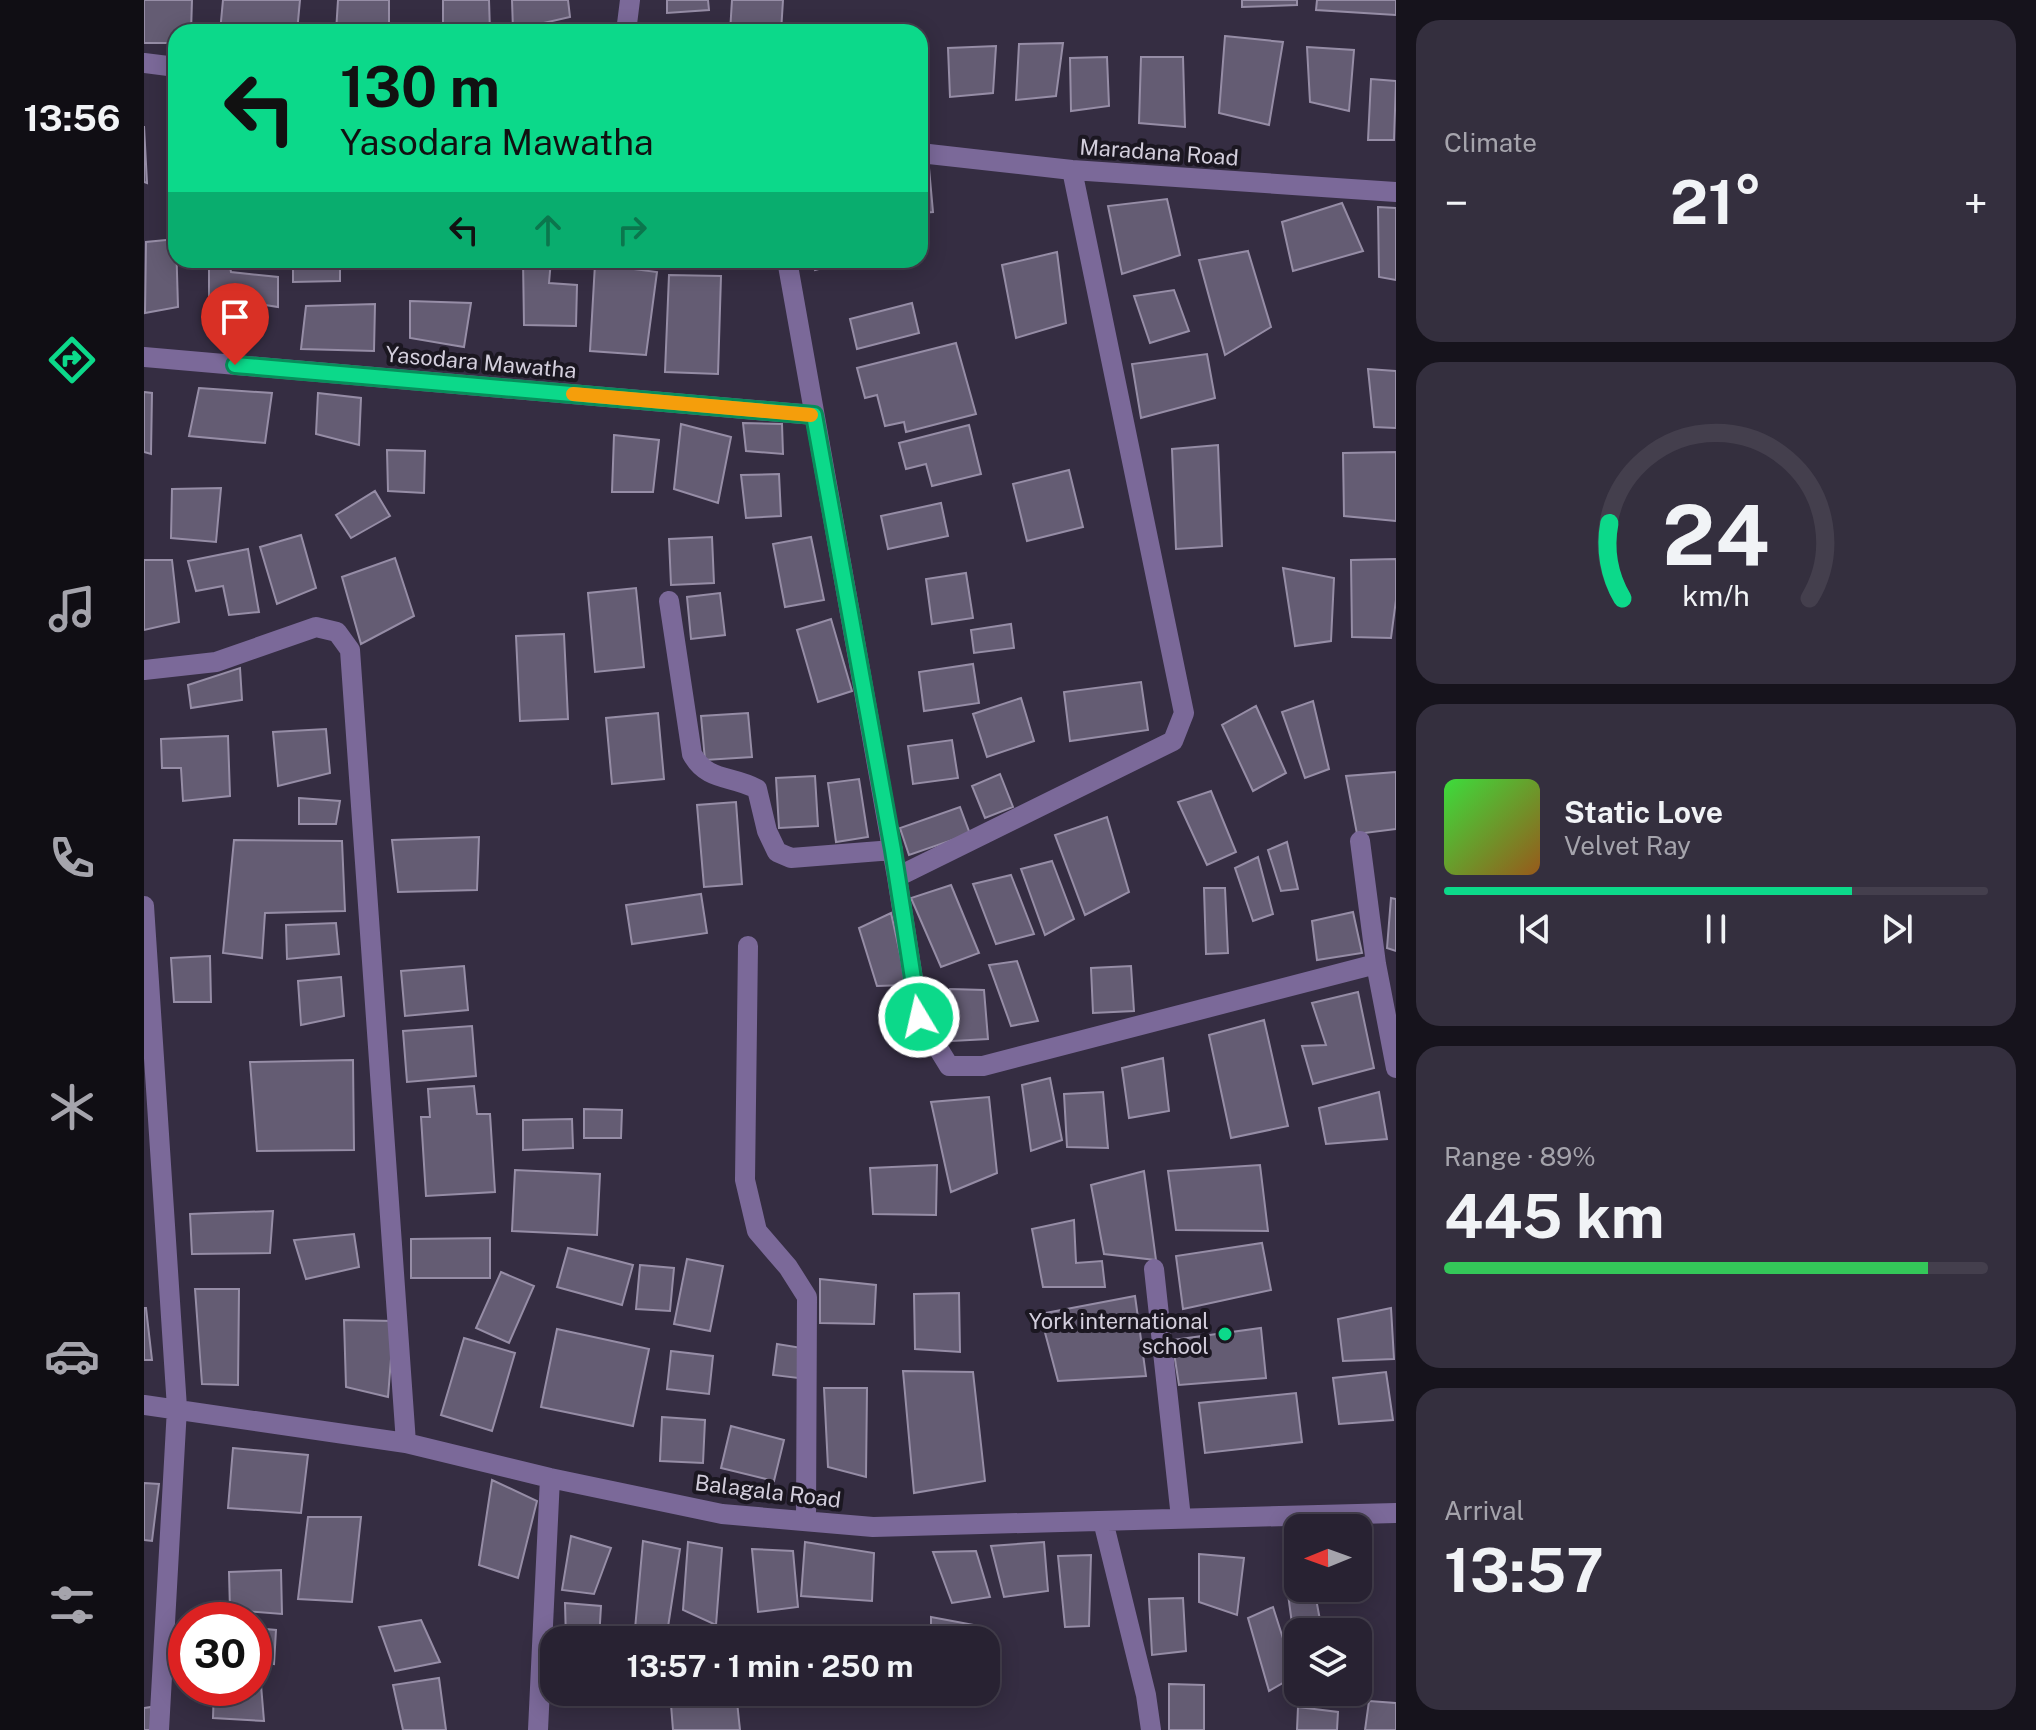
<!DOCTYPE html>
<html lang="en">
<head>
<meta charset="utf-8">
<style>
	body { margin:0; font-family:"Public Sans",sans-serif; background:#342f3e; color:#f1f3f6; height:100vh; display:flex; flex-direction:column; font-size:30px; white-space:nowrap }
	* { box-sizing:border-box; margin:0 }
	p { font-size:26px; color:#a5a4ac }
	.icon { flex:none; width:44px; height:44px; fill:none; stroke:currentColor; stroke-width:2; stroke-linecap:round; stroke-linejoin:round }
	.map { position:relative; flex:1; overflow:hidden }
	.details { display:flex; flex-direction:column; gap:20px; padding:20px; background:#16131c; width:640px }
	.details>* { flex:none }
	.top-card { position:absolute; left:24px; top:24px; width:760px; height:244px; border-radius:24px; box-shadow:0 4px 20px #0003,0 0 0 2px #443f4d; background:#0cd98a; color:#111; overflow:hidden }
	.needle { width:52px; rotate:269deg }
	.fabs { position:absolute; left:1140px; top:1514px; display:grid; gap:16px }
	.fabs a { display:grid; place-items:center; width:88px; height:88px; border-radius:16px; background:#282232; box-shadow:0 4px 20px #0003,0 0 0 2px #443f4d; font-size:40px }
	.speed { position:absolute; left:24px; top:1602px; display:flex; gap:16px; font-size:40px; font-weight:700; text-align:center }
	.speed>* { display:grid; place-content:center; width:104px; height:104px; border-radius:50%; background:#282232; box-shadow:0 4px 20px #0003,0 0 0 2px #443f4d; line-height:1 }
	.speed .limit { border:12px solid #d22; background:#fff; color:#111 }
	.pin { position:absolute; display:grid; place-items:center; width:68px; height:68px; color:#fff; margin:-82px -34px; border-radius:50% 50% 50% 0; rotate:-45deg; box-shadow:0 0 8px #0007 }
	.pin .icon { rotate:45deg }
	.me { position:absolute; width:88px; margin:-44px; rotate:351deg; stroke-linejoin:round; filter:drop-shadow(0 0 6px #0008) }
	.turn { display:flex; align-items:center; gap:28px; height:168px; padding:0 40px; font-size:36px }
	.turn .icon { width:104px; height:104px; stroke-width:2.5 }
	.turn b { display:block; font-size:56px; line-height:68px }
	.lanes { display:flex; align-items:center; height:76px; padding:0 40px; background:#0003; justify-content:center; gap:40px; direction:ltr }
	.lanes .off { opacity:.35 }
	.big { font-size:60px; font-weight:700; line-height:1.1 }
	.details .tile { flex:1; display:flex; flex-direction:column; justify-content:center; gap:12px; min-width:0; padding:0 28px; border-radius:24px; background:#342f3e }
	.details .dial { align-items:center; gap:0 }
	.dial svg { height:208px; overflow:visible; fill:none; stroke:#443f4d; stroke-width:7; stroke-linecap:round; text-anchor:middle }
	.dial text { fill:#f1f3f6; stroke:none }
	.song { display:flex; align-items:center; gap:24px }
	.cover { width:96px; height:96px; border-radius:12px; background:linear-gradient(135deg,hsl(120 70% 55%),hsl(30 70% 35%)) }
	.played { height:8px; border-radius:4px; background:linear-gradient(90deg,#0cd98a 75%,#443f4d 75%) }
	.keys { display:flex; justify-content:space-around; direction:ltr }
	.heat { display:flex; justify-content:space-between; align-items:center; font-size:44px; direction:ltr }
	.charge { height:12px; border-radius:6px; background:linear-gradient(90deg,#34c759 89%,#443f4d 0) }
	.trip { position:absolute; left:396px; top:1626px; width:460px; height:80px; border-radius:24px; background:#282232; box-shadow:0 4px 20px #0003,0 0 0 2px #443f4d; font-weight:700; line-height:80px; text-align:center }
	main { display:flex; flex:1; min-height:0 }
	.dock { display:flex; flex-direction:column; width:144px; justify-content:space-around; align-items:center; background:#100e14; color:#a5a4ac }
	.dock .icon { width:56px; height:56px }
	.dock .selected { color:#0cd98a }
	.dock b { font-size:36px; color:#f1f3f6 }
	.map>svg:first-child { display:block }
</style>
</head>
<body>
<main>
<nav class="dock">
<b>13:56</b>
<svg class="icon selected" aria-label="directions" viewBox="0 0 24 24"><path d="M12 3l9 9-9 9-9-9zM9 14v-3h6M13 9l2 2-2 2"/></svg>
<svg class="icon" aria-label="music" viewBox="0 0 24 24"><path d="M9 18V5l10-2v13"/><circle cx="6" cy="18" r="3"/><circle cx="16" cy="16" r="3"/></svg>
<svg class="icon" aria-label="phone" viewBox="0 0 24 24"><path d="M5 4h4l2 5-3 2q2 4 5 5l2-3 5 2v4C11 20 4 13 5 4z"/></svg>
<svg class="icon" aria-label="climate" viewBox="0 0 24 24"><path d="M12 3v18M4 7l16 10M4 17L20 7"/></svg>
<svg class="icon" aria-label="car" viewBox="0 0 24 24"><path d="M5 17H2v-5l4-1 3-4h7l3 4 3 1v5h-3M9 17h6M6 11h13"/><circle cx="7" cy="17" r="2"/><circle cx="17" cy="17" r="2"/></svg>
<svg class="icon" aria-label="filters" viewBox="0 0 24 24"><path d="M4 7h16M4 17h16"/><circle cx="9" cy="7" r="2"/><circle cx="15" cy="17" r="2"/></svg>
</nav>
<div class="map">
<svg width="1252" height="1730" viewBox="0 0 1252 1730">
	<rect width="100%" height="100%" fill="#352d42"/>
	<path fill="#645c73" stroke="#968da6" stroke-width="2" d="M0 0H48L47 32H32V43H0Z
		M79 0H156L153 32H76Z
		M194 0H245V32H192Z
		M299 0H345L346 32H299Z
		M368 0H424L426 17 369 30Z
		M523 0H564L565 10 523 13Z
		M588 0H639L637 32H586Z
		M1098 0H1153V5L1098 7Z
		M1173 0H1252V15L1172 10Z
		M1081 36 1139 42 1125 125 1075 113Z
		M919 43 912 96 872 100 875 44Z
		M852 46 849 93 806 97 804 48Z
		M1163 47 1210 50 1205 111 1166 102Z
		M963 57 965 106 927 111 926 58Z
		M997 57H1039L1041 127 995 123Z
		M1227 79 1252 81 1250 140H1224Z
		M0 126 3 183 0 182Z
		M776 168H785L789 212 776 213Z
		M1023 199 1036 255 978 274 964 206Z
		M1198 203 1219 251 1149 271 1138 222Z
		M1234 207 1252 208V280L1235 277Z
		M32 239 34 307 1 313 2 242Z
		M1104 251 1127 327 1081 355 1055 260Z
		M913 252 922 323 872 338 858 265Z
		M94 260H132V266L94 262Z
		M149 260H196V281L149 282Z
		M379 260H407L405 283 433 285 432 326 380 325Z
		M667 260H708L671 270Z
		M65 261H85L87 272 134 277V307L65 296Z
		M451 264 513 272 502 355 446 351Z
		M525 275 577 276 574 374 521 372Z
		M1030 290 1045 331 1006 343 990 296Z
		M266 301 327 303 320 347 266 338Z
		M768 303 775 333 713 349 706 319Z
		M231 304 230 351 157 349 162 306Z
		M812 343 832 414 762 432 760 422 741 426 733 395 721 398 713 368Z
		M1063 354 1071 398 997 418 988 364Z
		M1224 369 1252 371V428L1230 427Z
		M55 388 128 393 121 443 45 436Z
		M0 392 8 393 7 454 0 452Z
		M174 393 217 398 215 445 172 434Z
		M599 423 638 424 639 454 602 451Z
		M537 424 587 437 574 503 530 489Z
		M825 425 837 474 788 486 782 464 762 469 755 443Z
		M470 435 515 440 509 492H468Z
		M1074 445 1078 546 1032 549 1028 449Z
		M243 450 281 451 280 493 244 491Z
		M1252 452V521L1200 516 1199 453Z
		M925 470 939 527 883 541 869 484Z
		M635 474 637 516 602 518 597 475Z
		M77 488 72 542 27 538 28 489Z
		M231 491 246 516 207 538 192 515Z
		M797 503 804 536 744 549 737 516Z
		M157 535 172 588 133 604 116 547Z
		M568 537 570 583 527 585 525 539Z
		M667 537 680 600 641 607 629 544Z
		M104 549 115 612 85 615 79 586 52 591 44 561Z
		M251 558 270 616 217 644 198 577Z
		M1252 559V600L1247 638 1208 637 1207 560Z
		M0 560H28L35 622 0 630Z
		M1139 568 1190 578 1187 641 1151 646Z
		M822 573 829 618 788 624 782 579Z
		M492 588 500 667 451 672 444 593Z
		M576 593 581 635 547 639 543 597Z
		M687 619 708 691 674 702 653 630Z
		M867 624 870 648 830 653 827 630Z
		M420 634 424 719 376 721 372 636Z
		M829 664 835 703 780 711 775 672Z
		M96 668 98 700 47 708 44 685Z
		M997 682 1004 730 926 741 920 692Z
		M877 698 890 741 843 757 829 714Z
		M1169 701 1185 769 1161 778 1138 712Z
		M1112 706 1142 773 1109 791 1078 725Z
		M514 713 520 779 468 784 462 718Z
		M604 713 608 757 561 760 557 716Z
		M182 729 186 773 134 786 129 732Z
		M84 736 86 796 39 801 37 768H18L17 739Z
		M808 740 814 778 769 784 764 746Z
		M1252 772V829L1213 834 1202 776Z
		M856 774 869 807 841 818 828 786Z
		M671 776 674 826 635 828 632 778Z
		M715 779 724 837 692 842 684 783Z
		M1067 791 1092 852 1063 865 1034 802Z
		M155 798 196 801 192 824H155Z
		M592 802 598 884 560 887 553 805Z
		M816 807 826 834 765 855 756 828Z
		M963 817 985 892 941 915 911 835Z
		M335 837 333 890 254 892 248 840Z
		M90 840 198 841 201 911 121 913 118 958 79 953Z
		M1143 842 1154 889 1137 891 1124 850Z
		M1114 857 1129 914 1109 921 1091 868Z
		M908 861 930 919 901 935 877 869Z
		M867 875 890 934 852 944 829 884Z
		M807 885 835 953 797 967 767 898Z
		M1060 888H1081L1084 953 1062 954Z
		M557 894 563 933 488 944 482 905Z
		M1247 898 1252 899V951L1243 948Z
		M1209 912 1218 953 1173 960 1168 921Z
		M747 913 763 985 733 986 715 928Z
		M192 923 195 954 143 959 142 925Z
		M66 956 67 1002H30L27 958Z
		M873 961 894 1021 867 1026 845 965Z
		M320 966 324 1010 261 1016 257 971Z
		M987 966 990 1011 949 1013 947 968Z
		M197 977 200 1016 157 1025 154 981Z
		M806 989 840 990 844 1039 808 1041Z
		M1214 992 1230 1068 1169 1084 1158 1046 1182 1045 1168 1003Z
		M1120 1020 1144 1126 1087 1138 1065 1035Z
		M328 1026 332 1076 263 1082 259 1031Z
		M1019 1058 1025 1111 985 1118 978 1068Z
		M209 1060 210 1150 113 1151 106 1062Z
		M906 1078 918 1140 887 1151 878 1085Z
		M330 1086 333 1114H346L351 1192 282 1196 277 1117H286L284 1089Z
		M959 1092 964 1148 923 1147 920 1094Z
		M1235 1092 1243 1139 1182 1144 1175 1108Z
		M845 1097 853 1173 807 1192 787 1102Z
		M440 1109 478 1110 477 1138H440Z
		M428 1119 429 1148 379 1150V1120Z
		M793 1165 792 1215 729 1214 726 1168Z
		M1116 1165 1124 1231 1032 1230 1024 1171Z
		M371 1170 456 1174 453 1235 368 1231Z
		M1000 1171 1012 1260 960 1254 947 1185Z
		M129 1211 126 1253 48 1254 46 1214Z
		M930 1220 932 1263 958 1261 961 1287H899L888 1229Z
		M210 1234 215 1267 162 1279 150 1240Z
		M346 1238V1278H267V1239Z
		M1118 1243 1127 1290 1039 1309 1032 1256Z
		M424 1248 489 1265 478 1305 413 1287Z
		M543 1259 579 1266 566 1331 530 1324Z
		M496 1265 530 1268 526 1311 492 1309Z
		M357 1272 390 1286 365 1343 332 1328Z
		M676 1279 732 1285 730 1324 676 1323Z
		M51 1289H95L94 1385 58 1384Z
		M815 1293 816 1352 771 1349 770 1294Z
		M991 1296 1002 1376 914 1381 896 1314Z
		M0 1308H2L8 1360H0Z
		M1247 1308 1250 1359 1199 1361 1194 1319Z
		M200 1320 250 1321 244 1397 202 1387Z
		M1117 1328 1122 1378 1035 1385 1028 1340Z
		M413 1329 505 1349 489 1426 397 1407Z
		M320 1338 371 1353 348 1431 297 1415Z
		M633 1344 658 1348 654 1378 629 1375Z
		M527 1351 569 1356 565 1394 523 1389Z
		M759 1371 829 1372 841 1481 770 1493Z
		M1242 1372 1249 1420 1195 1424 1189 1378Z
		M680 1388H723L722 1477 684 1467Z
		M1152 1393 1158 1442 1061 1453 1055 1403Z
		M518 1417 561 1420 559 1463 516 1461Z
		M587 1426 640 1440 630 1481 577 1468Z
		M89 1448 164 1455 157 1513 84 1508Z
		M348 1480 393 1501 374 1578 335 1565Z
		M0 1483 15 1484 8 1541 0 1540Z
		M164 1517H217L208 1602 154 1599Z
		M427 1536 467 1548 450 1594 418 1590Z
		M499 1541 536 1549 522 1640H490Z
		M544 1542 578 1548 572 1625 539 1610Z
		M661 1542 730 1553 728 1601 657 1596Z
		M900 1542 904 1591 860 1597 847 1546Z
		M608 1549 649 1551 654 1607 614 1612Z
		M832 1551 846 1597 808 1603 789 1552Z
		M1055 1554 1100 1558 1093 1615 1055 1602Z
		M947 1555 945 1626 921 1627 914 1556Z
		M137 1570 138 1614 86 1610 85 1572Z
		M1154 1584V1588H1170L1176 1620 1149 1631 1143 1587Z
		M1039 1598 1042 1651 1008 1655 1005 1599Z
		M421 1603 457 1606 455 1640H422Z
		M1129 1607 1151 1676 1125 1691 1104 1618Z
		M787 1617 830 1625 827 1640H787Z
		M277 1620 296 1662 251 1671 235 1627Z
		M110 1628 132 1630 130 1664 110 1661Z
		M614 1630 652 1632 653 1640H615Z
		M116 1673 120 1721 69 1718 70 1688H110V1674Z
		M295 1678 302 1730H259L249 1685Z
		M1025 1684 1060 1685V1730H1025Z
		M526 1692H592L596 1730H529Z
		M1225 1701 1252 1703V1730H1221Z
		M7 1707V1730H0V1708Z
		M1154 1707 1194 1712 1193 1730H1153Z"/>
	<g fill="none" stroke-linecap="round" stroke-linejoin="round">
		<path stroke="#7b6999" stroke-width="20" d="M482 32 486 0
			M0 63 32 67
			M776 153 928 170 1252 192
			M643 260 753 877 775 1017 805 1066H839L1232 964
			M0 357 670 415
			M525 601 548 754C563 782 588 775 613 789L623 831 633 852 647 858 749 850
			M0 670 72 662 172 627 193 632 206 650 262 1443
			M1216 841 1232 964 1252 1068
			M753 877 1029 741 1040 713 928 170
			M0 906 33 1408 15 1730
			M604 946 601 1180 613 1231 644 1267 663 1297 662 1521
			M1010 1269 1037 1518
			M0 1405 262 1443 406 1478 578 1514 729 1527 1252 1513
			M959 1521 1002 1695 1007 1730
			M394 1730 406 1478"/>
	</g>
	<g fill="none" stroke-linecap="round" stroke-linejoin="round">
		<defs>
			<path id="route" d="M91 365 670 415 749 850 775 1017"/>
		</defs>
		<use href="#route" stroke="#088d5a" stroke-width="20"/>
		<use href="#route" stroke="#0cd98a" stroke-width="14"/>
		<path stroke="#f59e0b" stroke-width="14" d="M429 394 667 415"/>
	</g>
	<circle fill="#0cd98a" stroke="#1b1721" stroke-width="3" cx="1081" cy="1334" r="8"/>
	<g text-anchor="middle" stroke-width="8" stroke-linejoin="round" paint-order="stroke">
		<g font-size="22" fill="#d3cedc" stroke="#1b1721">
			<text transform="translate(1015 152) rotate(4)" y="8">Maradana Road</text>
			<text transform="translate(337 362) rotate(5)" y="8">Yasodara Mawatha</text>
			<text transform="translate(624 1491) rotate(7)" y="8">Balagala Road</text>
		</g>
		<g font-size="22" fill="#d3cedc" stroke="#1b1721" text-anchor="end">
			<text x="1065" y="1329">York international<tspan x="1065" dy="25">school</tspan></text>
		</g>
	</g>
</svg>
<div class="fabs">
<a><svg class="needle" viewBox="-14 -14 28 28"><path d="M0-13l5 13h-10z" fill="#e53935"/><path d="M0 13l5-13h-10z" fill="#a5a4ac"/></svg></a>
<a><svg class="icon" aria-label="layers" viewBox="0 0 24 24"><path d="M12 4l9 5-9 5-9-5zM3 14l9 5 9-5"/></svg></a>
</div>
<div class="speed"><div class="limit">30</div></div>
<div class="pin" style="left:91px;top:365px;background:#d93025"><svg class="icon" aria-label="arrive" viewBox="0 0 24 24"><path d="M6 21V4h12l-3 4 3 4H6"/></svg></div>
<svg class="me" style="left:775px;top:1017px" viewBox="-20 -20 40 40"><circle r="17" fill="#0cd98a" stroke="#fff" stroke-width="3"/><path d="M0-11L8 9 0 5-8 9z" fill="#fff"/></svg>
<div class="trip">13:57 · 1 min · 250 m</div>
<div class="top-card">
<div class="turn"><svg class="icon" aria-label="left" viewBox="0 0 24 24"><path d="M17 20v-9H6M10 6l-5 5 5 5"/></svg><div><b>130 m</b>Yasodara Mawatha</div></div>
<div class="lanes"><svg class="icon" aria-label="left" viewBox="0 0 24 24"><path d="M17 20v-9H6M10 6l-5 5 5 5"/></svg><svg class="icon off" aria-label="ahead" viewBox="0 0 24 24"><path d="M12 20V5M6 11l6-6 6 6"/></svg><svg class="icon off" aria-label="right" viewBox="0 0 24 24"><path d="M7 20v-9h11M14 6l5 5-5 5"/></svg></div>
</div>
</div>
<section class="details">
<div class="tile"><p>Climate</p>
<div class="heat"><a>−</a><b class="big">21°</b><a>+</a></div>
</div>
<div class="tile dial"><svg viewBox="0 0 100 80">
<path d="M14 69A42 42 0 1 1 86 69"/>
<path d="M14 69A42 42 0 0 1 9 40" stroke="#0cd98a"/>
<text x="50" y="56" font-size="32" font-weight="700">24</text>
<text x="50" y="72" font-size="11">km/h</text>
</svg></div>
<div class="tile">
<div class="song"><i class="cover"></i><div><b>Static Love</b><p>Velvet Ray</p></div></div>
<div class="played"></div>
<div class="keys"><svg class="icon" aria-label="previous" viewBox="0 0 24 24"><path d="M18 5L8 12l10 7zM5 5v14"/></svg><svg class="icon" aria-label="pause" viewBox="0 0 24 24"><path d="M8 5v14M16 5v14"/></svg><svg class="icon" aria-label="next" viewBox="0 0 24 24"><path d="M6 5l10 7-10 7zM19 5v14"/></svg></div>
</div>
<div class="tile"><p>Range · 89%</p><b class="big">445 km</b><div class="charge"></div></div>
<div class="tile"><p>Arrival</p><b class="big">13:57</b></div>
</section>
</main>
</body>
</html>
